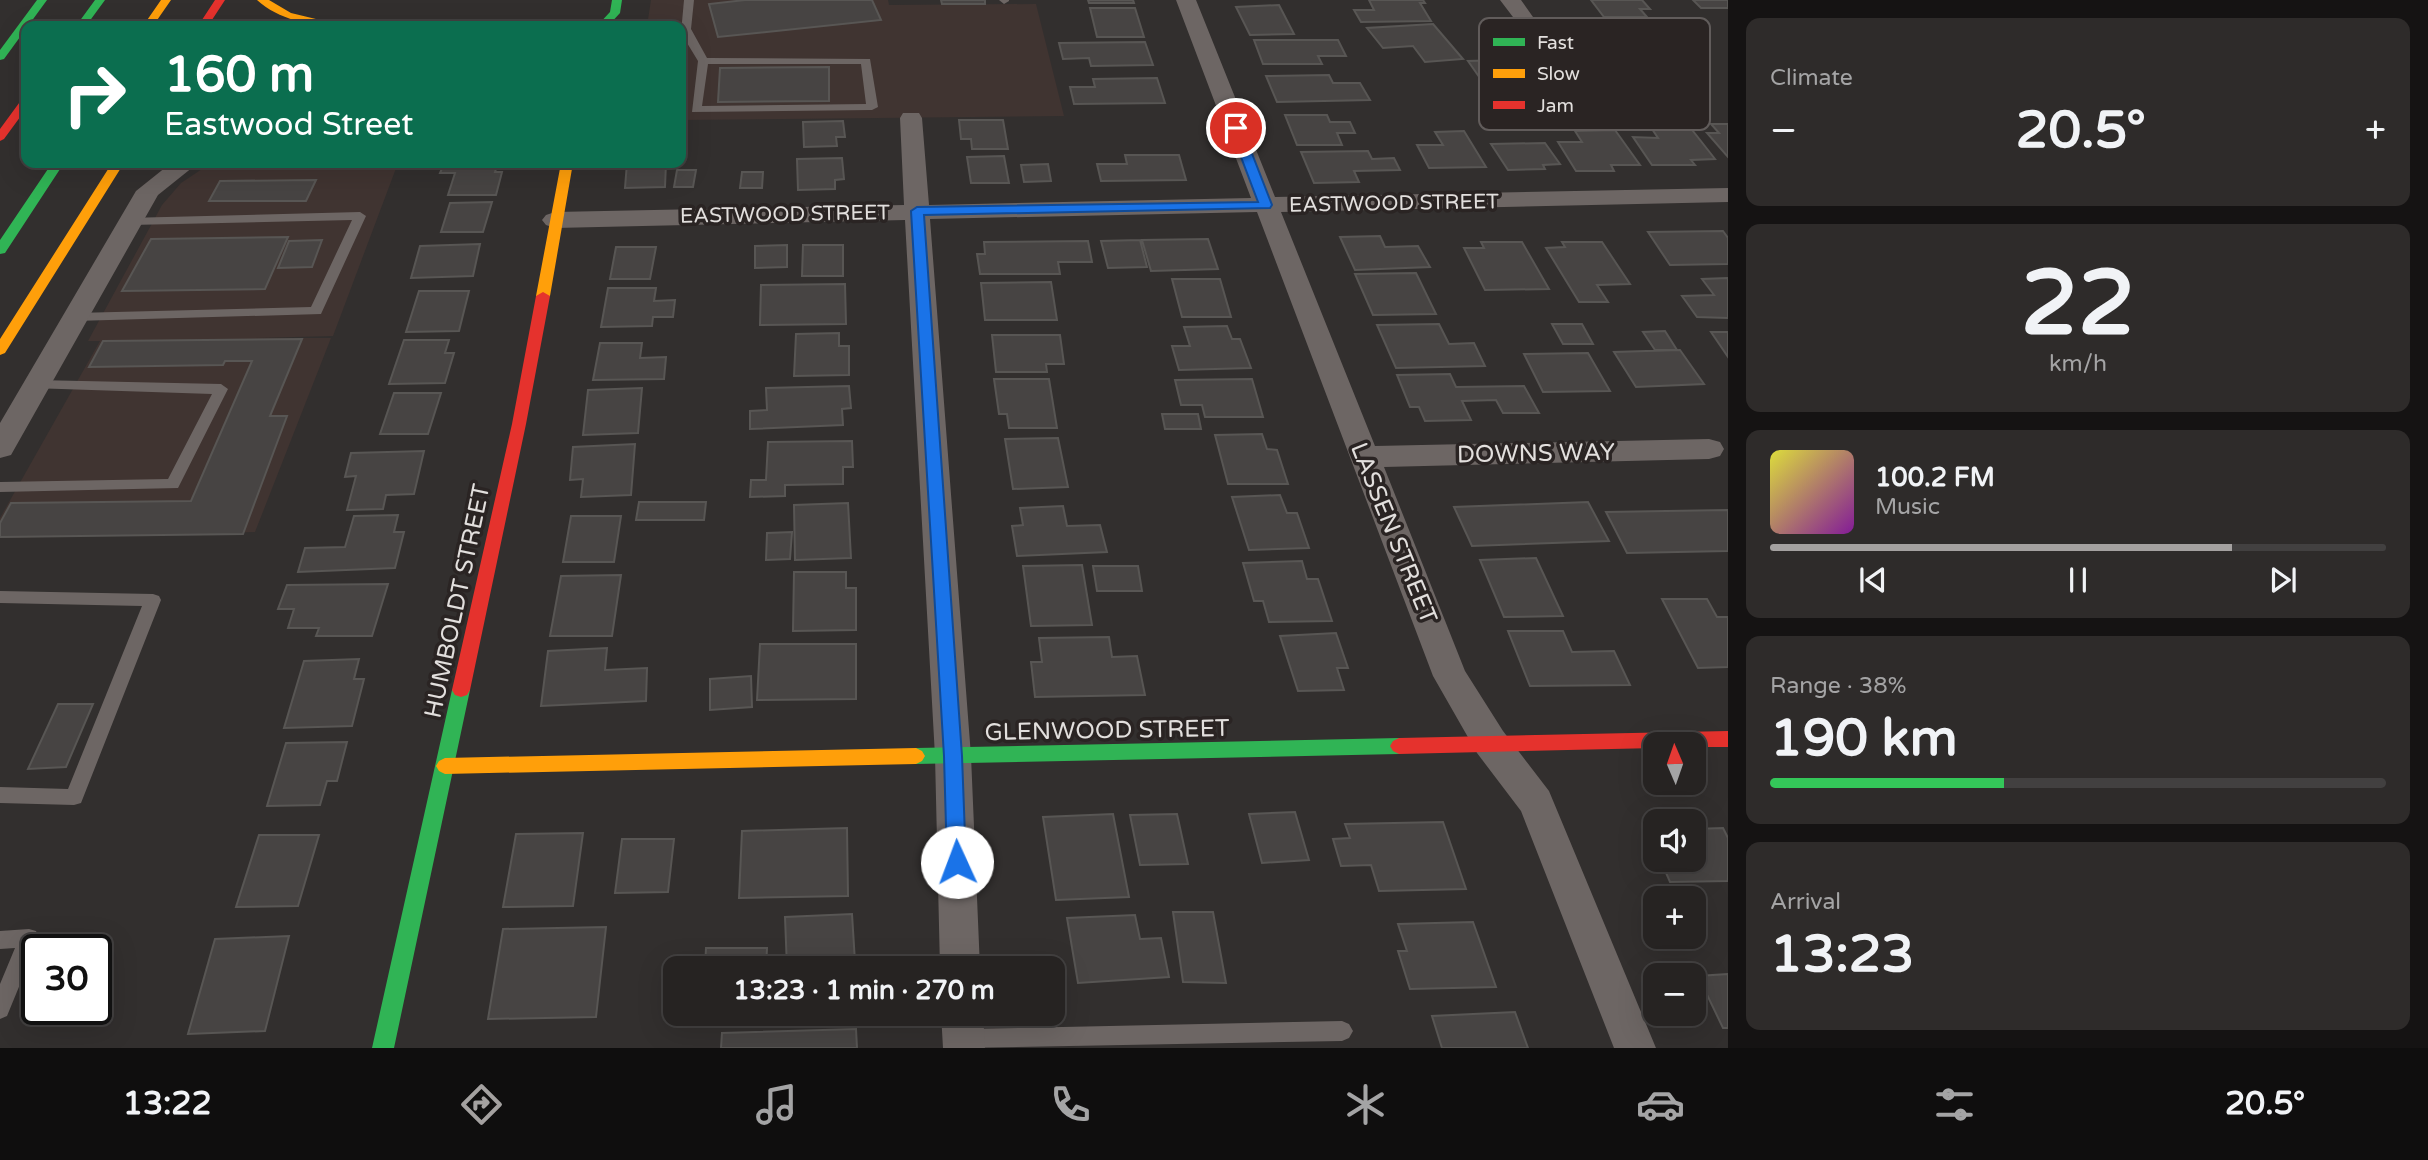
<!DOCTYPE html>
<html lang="en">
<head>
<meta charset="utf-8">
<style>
	body { margin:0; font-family:"Varela Round",sans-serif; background:#2e2b2a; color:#f1f3f6; height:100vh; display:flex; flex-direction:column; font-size:26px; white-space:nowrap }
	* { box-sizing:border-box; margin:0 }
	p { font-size:23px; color:#a4a4a5 }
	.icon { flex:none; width:38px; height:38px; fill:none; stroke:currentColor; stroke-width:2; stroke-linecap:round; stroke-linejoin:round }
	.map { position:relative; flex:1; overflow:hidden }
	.sheet { display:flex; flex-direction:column; gap:18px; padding:18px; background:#151313; width:700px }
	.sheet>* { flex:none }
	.hud { position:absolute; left:21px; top:21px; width:665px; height:147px; border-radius:14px; box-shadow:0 7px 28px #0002,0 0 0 2px #424040; background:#0b6e4f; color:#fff; overflow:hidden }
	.needle { width:46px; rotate:358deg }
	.tools { position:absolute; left:1643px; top:732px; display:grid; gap:14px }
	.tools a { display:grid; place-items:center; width:63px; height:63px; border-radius:14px; background:#262322; box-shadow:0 7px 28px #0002,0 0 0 2px #424040; font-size:35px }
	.speed { position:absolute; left:21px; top:934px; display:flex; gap:14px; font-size:35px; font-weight:700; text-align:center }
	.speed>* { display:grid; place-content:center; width:91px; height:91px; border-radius:50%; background:#262322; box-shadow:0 7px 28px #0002,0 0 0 2px #424040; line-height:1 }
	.speed .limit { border:4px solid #111; border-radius:10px; background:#fff; color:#111 }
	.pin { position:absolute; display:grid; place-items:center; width:60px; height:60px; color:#fff; margin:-30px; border:4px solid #fff; border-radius:50%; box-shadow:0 2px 7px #0007 }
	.me { position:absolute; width:77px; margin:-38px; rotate:358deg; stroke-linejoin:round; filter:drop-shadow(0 0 5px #0008) }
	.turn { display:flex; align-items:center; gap:24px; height:147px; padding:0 28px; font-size:32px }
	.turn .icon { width:91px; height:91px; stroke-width:2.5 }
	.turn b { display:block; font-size:49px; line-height:60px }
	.big { font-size:52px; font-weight:700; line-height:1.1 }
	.sheet .tile { flex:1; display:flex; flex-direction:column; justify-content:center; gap:10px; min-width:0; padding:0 24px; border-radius:14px; background:#2e2b2a }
	.sheet .dial { align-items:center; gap:0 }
	.dial b { font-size:91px; line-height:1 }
	.song { display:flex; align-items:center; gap:21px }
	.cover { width:84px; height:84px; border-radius:10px; background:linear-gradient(135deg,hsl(60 70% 55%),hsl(290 70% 35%)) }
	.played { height:7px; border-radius:4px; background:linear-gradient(90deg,#a4a1a0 75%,#424040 75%) }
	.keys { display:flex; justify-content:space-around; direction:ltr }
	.heat { display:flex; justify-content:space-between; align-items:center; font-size:38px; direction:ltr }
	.charge { height:10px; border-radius:5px; background:linear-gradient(90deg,#34c759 38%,#424040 0) }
	.trip { position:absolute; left:663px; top:956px; width:402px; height:70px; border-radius:14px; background:#262322; box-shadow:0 7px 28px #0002,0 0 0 2px #424040; font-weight:700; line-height:70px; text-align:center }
	.dock { display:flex; height:112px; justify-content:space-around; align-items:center; background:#0f0e0e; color:#a4a4a5 }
	.dock .icon { width:49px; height:49px }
	.dock .current { color:#a4a1a0 }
	.dock b { font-size:32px; color:#f1f3f6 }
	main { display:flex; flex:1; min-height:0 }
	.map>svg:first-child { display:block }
</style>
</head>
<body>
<main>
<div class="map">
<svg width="1728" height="1048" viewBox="0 0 1728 1048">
	<rect width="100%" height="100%" fill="#322f2e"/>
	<path fill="#403431" d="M651 0H888L889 5 1036 4 1064 116 681 120V26H647Z
		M211 163H398L333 336 256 338H331L255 532 0 538V518L100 341H88L162 205 181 183Z"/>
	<path fill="#474443" stroke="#585654" stroke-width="2" d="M745 0H872L881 20 718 37 709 4Z
		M941 0H985V4H942Z
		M1088 0H1133L1134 3H1089Z
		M1369 0H1423L1425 3H1420L1431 21 1361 22 1354 10H1374Z
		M1591 0H1642L1650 9H1640L1647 17H1604Z
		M1693 0H1728V8H1701Z
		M1279 5 1294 34 1250 35 1236 7Z
		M1090 8H1135L1144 37H1097Z
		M1433 24 1463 59 1425 62 1413 46 1383 48 1367 28Z
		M1254 40H1338L1346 56H1318L1322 64H1263Z
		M1145 42 1153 65 1091 66 1089 58 1063 59 1059 43Z
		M681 57H686L681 108Z
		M1541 59 1557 80 1531 81 1537 89 1489 91 1468 61Z
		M829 67V101L718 102 720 68Z
		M1329 75 1333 83H1360L1370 100 1277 102 1266 76Z
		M1157 78 1165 103 1074 104 1070 87H1095L1093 79Z
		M1285 115H1327L1330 122H1350L1355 133H1337L1342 145H1297Z
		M959 120H1003L1008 149H972L971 139H961Z
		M843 121 845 137H836L837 146 804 147 803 122Z
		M1711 124H1728V157L1707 133H1719Z
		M1650 126H1689L1715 159 1691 160 1695 165H1652L1633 137 1658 138Z
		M1615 130 1640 165H1611L1614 171H1576L1558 142H1582L1575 131Z
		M1464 131 1486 167 1429 168 1417 145H1443L1435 132Z
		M1545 143 1560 164 1543 165 1545 169 1508 170 1491 144Z
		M1368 151 1372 159 1394 158 1400 170 1354 171 1359 182 1314 183 1301 152Z
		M1125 155H1179L1186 180 1101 181 1097 164H1127Z
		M1004 156 1009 183H971L967 157Z
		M842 158 844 179 835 180V189L798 190 797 159Z
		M498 163 495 172H502L496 195H448L455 173H440L444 164Z
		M627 163H666L665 187 625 188Z
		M1048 164 1051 181 1024 182 1021 165Z
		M677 170H696L693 187H674Z
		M742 172H763L762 188H740Z
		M316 180 306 201H209L220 181Z
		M492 202 483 232H441L450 203Z
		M1723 231 1728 238V264L1670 265 1648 232Z
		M1380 236 1385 247 1418 246 1430 267 1355 270 1340 237Z
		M288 237 265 289 122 291 151 239Z
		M1208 239 1218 269 1151 271 1142 240Z
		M322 240 312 267 278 268 289 241Z
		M1140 240 1147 267 1108 268 1101 241Z
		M1088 241 1092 262H1058L1060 274H980L977 254H985L984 242Z
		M1481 242H1522L1549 289 1485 290 1464 248H1484Z
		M1562 242H1602L1630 284 1597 285 1608 302H1579L1546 248 1565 247Z
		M480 244 473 276 411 278 420 246Z
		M787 245V267L755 268V246Z
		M803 245H843V276H802Z
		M616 247H656L650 279H610Z
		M1416 273 1436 314 1373 315 1355 274Z
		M1728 278V318L1697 317 1682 296 1714 295 1702 279Z
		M1172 279H1220L1231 317H1182Z
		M1051 282 1057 320H985L981 283Z
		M845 284 846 324 760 325 761 285Z
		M608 288H656L654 301 675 300 673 317H653L652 326 601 327Z
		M419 291H469L459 331 406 332Z
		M1439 324 1449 344 1474 343 1485 366 1396 368 1377 325Z
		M1552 324H1582L1593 344H1563Z
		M1227 326 1232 339H1240L1251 368 1179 370 1172 346H1190L1184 327Z
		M1665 331 1677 350H1655L1643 332Z
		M1711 332H1728V357Z
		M839 333V346H849V375L794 376 796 334Z
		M992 335H1060L1064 364H1046L1047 372H996Z
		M302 339 270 416H287L243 534 0 537V523L11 503 191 501 252 361H225L223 365 89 367 103 341Z
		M404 340H449L445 353H454L445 383 389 384Z
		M600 343H642L640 358 666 357 664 379 593 380Z
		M1680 350 1704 384 1636 387 1614 352Z
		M1588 353 1610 391 1543 392 1524 354Z
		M1450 374 1456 387 1524 386 1539 413H1503L1496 400 1462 401 1471 420 1425 421 1419 407H1410L1397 375Z
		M994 379H1049L1057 428H1009L1007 414H999Z
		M1252 379 1263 417H1205L1202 405H1181L1175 380Z
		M849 386 851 408 842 409 843 425 750 429V411L767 410 766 388Z
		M642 388 638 433 583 435 588 390Z
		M394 393H441L428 434H380Z
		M1162 414H1198L1201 429H1165Z
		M1262 434 1267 449 1277 450 1288 484H1228L1215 435Z
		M1058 438 1068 487 1013 489 1005 439Z
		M852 441 853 467H843V484L785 485V496L750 497 751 480H766L768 442Z
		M635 444 631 495 581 497 583 479 570 480 573 447Z
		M424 451 414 494 386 495 383 509 347 510 356 476 345 477 351 453Z
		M1280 495 1287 513H1297L1309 548 1249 550 1232 497Z
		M639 502H706L704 520H636Z
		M1588 502 1609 541 1472 546 1454 507Z
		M848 503 851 558 795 560 794 505Z
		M1063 506 1067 526 1100 525 1107 552 1017 556 1012 526 1023 525 1020 508Z
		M1728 510V551L1627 553 1606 512Z
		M398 515 394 532H404L395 568 298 572 305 548 345 547 354 516Z
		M571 516H621L614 562H563Z
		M792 532 790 559 766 560 767 533Z
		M1536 558 1563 616 1504 617 1480 560Z
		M1302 561 1307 579H1318L1332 621 1269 622 1263 601H1254L1243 563Z
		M1082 565 1092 625 1031 626 1023 566Z
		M1093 566H1138L1142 591H1097Z
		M794 572H846V588H856V630L793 631Z
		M621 575 612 636H550L561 576Z
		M388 584 372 636H316L319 628H288L294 609H278L287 585Z
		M1662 599H1707L1717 617H1728V667L1698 668Z
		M1508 631H1563L1572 652 1614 651 1630 685 1530 686Z
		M1336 633 1348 668H1337L1344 690 1298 691 1280 636Z
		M1109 637 1112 657 1137 656 1145 695 1035 697 1031 662H1042L1039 638Z
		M760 644H856V699L757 700Z
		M607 648 605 670 647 668 646 701 541 706 548 651Z
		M359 659 354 679H364L352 726 284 728 304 661Z
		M751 676 752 707 710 710V679Z
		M58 704H93L66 767 28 769Z
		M347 742 337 781H327L320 805 267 806 286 743Z
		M1295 812 1309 860 1262 863 1249 814Z
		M1113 814 1129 897 1056 900 1043 817Z
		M1177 814 1188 864 1140 865 1130 815Z
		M1443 822 1466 889 1379 891 1371 865 1341 866 1333 839 1350 838 1345 824Z
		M847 828 848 896 739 898 742 831Z
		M1723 828 1728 838V881L1670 882 1660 859H1694V829Z
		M583 833 573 906 503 907 516 834Z
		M259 835H319L298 906 236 907Z
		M622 839H674L668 892 615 893Z
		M1173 912H1213L1226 983 1183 982Z
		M852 914 855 962H840V968H787L785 917Z
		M1135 915 1140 939 1161 938 1169 977 1078 983 1067 918Z
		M1473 922 1496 987 1410 989 1398 951H1407L1398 924Z
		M606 927 596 1017 488 1019 503 929Z
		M289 936 265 1031 188 1034 215 939Z
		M706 948H767L766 968H705Z
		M1728 974V1028H1723L1698 976Z
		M1515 1012 1528 1048H1442L1432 1016Z
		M701 1013H764V1018L701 1019Z
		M856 1029 857 1048H721L722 1033Z"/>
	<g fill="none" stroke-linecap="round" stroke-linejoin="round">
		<path fill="#6d6664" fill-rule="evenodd" d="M684 0H694L691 29 707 58 870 59 878 107 872 110 692 112 698 61 681 33ZM708 64H861L866 104 702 106Z
			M999 0H1009V1L1004 4Z
			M360 212 366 216 321 314 75 321 68 317 75 313 311 307 352 220 130 225 126 224V218Z
			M36 380 221 384 228 389 178 488 0 492V482L168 479 212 394 31 388 29 385 31 382Z
			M0 591 153 594 159 596 161 600 81 803 74 805 0 803V787L68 789 142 606 0 603Z
			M29 929 36 931 39 938 7 1016 0 1019V984L15 948 0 949V931Z
			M1342 1021 1349 1024 1353 1031 1349 1038 1342 1041 962 1048 958 1046 954 1039 958 1032 965 1029Z"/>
		<path fill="#6d6664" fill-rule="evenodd" d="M1176 0H1196L1275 197 1728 188V202L1281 212 1375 446 1709 439 1720 442 1724 449 1720 456 1709 459 1384 467 1465 671 1503 731 1549 791 1656 1048H1614L1521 811 1477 753 1433 676 1257 212 930 219 971 756 980 968H940L935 756 905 220 555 228 546 225 542 220 546 215 555 212 904 205 900 118 903 113H919L922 118 929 205 1251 198Z
			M1500 0H1521L1533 17 1530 21H1516Z
			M171 163H198L158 195 11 455 0 458V423L136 191Z
			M941 1013H983L985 1048H943Z"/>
		<path fill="#30b455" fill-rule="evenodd" d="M37 0H47L4 59 0 60V50Z
			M95 0H105L86 26H76Z
			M612 0H622L620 13 608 26H597L610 12Z
			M52 163H64L5 253 0 254V240Z
			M461 683 467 685 470 690 394 1048H372L452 690 455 685Z
			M1399 738 1405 741 1408 746 1405 751 1399 754 916 764 910 761 907 756 910 751 916 748Z"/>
		<path fill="#ff9f0a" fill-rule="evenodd" d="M161 0H171L153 26H143Z
			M257 0H269L291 13 345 26C315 27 280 21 257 0Z
			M112 163H124L5 353 0 355V339Z
			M561 163H573L550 296 543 300 536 296Z
			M916 748 922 751 925 756 922 761 916 764 445 774 439 771 436 766 439 761 445 758Z"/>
		<path fill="#e5322d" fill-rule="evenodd" d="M215 0H225L208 26H198Z
			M26 98V109L4 139 0 141V129L22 99Z
			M543 292 550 296 526 424 470 690 467 695 461 697 455 695 452 690 512 424 536 296Z
			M1728 731V747H1694V744H1656V748L1399 754 1393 751 1390 746 1393 741 1399 738Z"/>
	</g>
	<path fill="#1a73e8" stroke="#114b97" stroke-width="2" d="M1236 125 1242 128 1272 205 1270 208 924 215 962 756 966 862 964 868 957 871 950 868 947 862 944 756 911 211 917 207 1258 202 1230 128Z"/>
	<g text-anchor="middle" stroke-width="7" stroke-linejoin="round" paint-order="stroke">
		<g font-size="21" fill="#e2dfdd" stroke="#2a2423">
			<text transform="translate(1394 203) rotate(-1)" y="7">EASTWOOD STREET</text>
			<text transform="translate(785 214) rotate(-1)" y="7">EASTWOOD STREET</text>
		</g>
		<g font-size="24" fill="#e2dfdd" stroke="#2a2423">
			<text transform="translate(1536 453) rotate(-1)" y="8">DOWNS WAY</text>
			<text transform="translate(1394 533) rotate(68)" y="8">LASSEN STREET</text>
			<text transform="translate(457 601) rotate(-78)" y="8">HUMBOLDT STREET</text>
			<text transform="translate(1107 730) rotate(-1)" y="8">GLENWOOD STREET</text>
		</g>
	</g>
	<rect x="1479" y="18" width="231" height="112" rx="10" fill="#2a2423" stroke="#615c5b" stroke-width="2"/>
	<rect x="1493" y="38" width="32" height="8" fill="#30b455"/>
	<rect x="1493" y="69" width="32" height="9" fill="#ff9f0a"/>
	<rect x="1493" y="101" width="32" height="8" fill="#e5322d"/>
	<g font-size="19" fill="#e2dfdd">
		<text x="1537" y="49">Fast</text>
		<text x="1537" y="80">Slow</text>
		<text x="1537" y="112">Jam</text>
	</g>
</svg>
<div class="tools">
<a><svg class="needle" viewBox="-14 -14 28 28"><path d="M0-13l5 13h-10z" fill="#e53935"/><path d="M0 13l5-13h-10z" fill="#a4a4a5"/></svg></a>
<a><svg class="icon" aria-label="sound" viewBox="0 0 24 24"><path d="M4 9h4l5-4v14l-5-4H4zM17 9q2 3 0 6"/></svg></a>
<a>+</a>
<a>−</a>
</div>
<div class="speed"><div class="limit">30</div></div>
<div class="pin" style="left:1236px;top:128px;background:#d93025"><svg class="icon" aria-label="arrive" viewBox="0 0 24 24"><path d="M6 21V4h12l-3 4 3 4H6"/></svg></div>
<svg class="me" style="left:957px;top:862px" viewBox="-20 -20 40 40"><circle r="19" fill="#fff"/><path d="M0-13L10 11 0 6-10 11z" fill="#1a73e8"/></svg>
<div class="trip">13:23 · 1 min · 270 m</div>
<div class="hud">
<div class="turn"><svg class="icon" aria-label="right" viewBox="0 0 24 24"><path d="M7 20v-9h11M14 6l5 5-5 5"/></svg><div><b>160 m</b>Eastwood Street</div></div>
</div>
</div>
<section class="sheet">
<div class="tile"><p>Climate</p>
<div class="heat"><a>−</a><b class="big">20.5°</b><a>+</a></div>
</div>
<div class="tile dial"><b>22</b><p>km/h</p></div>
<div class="tile">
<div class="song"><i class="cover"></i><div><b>100.2 FM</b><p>Music</p></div></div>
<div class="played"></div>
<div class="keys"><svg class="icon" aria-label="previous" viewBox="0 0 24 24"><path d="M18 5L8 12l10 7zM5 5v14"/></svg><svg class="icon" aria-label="pause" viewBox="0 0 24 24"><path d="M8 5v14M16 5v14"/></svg><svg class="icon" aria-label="next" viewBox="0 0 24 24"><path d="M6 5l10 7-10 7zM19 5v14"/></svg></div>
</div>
<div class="tile"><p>Range · 38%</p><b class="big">190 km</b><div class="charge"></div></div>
<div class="tile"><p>Arrival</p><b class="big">13:23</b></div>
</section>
</main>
<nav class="dock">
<b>13:22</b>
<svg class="icon current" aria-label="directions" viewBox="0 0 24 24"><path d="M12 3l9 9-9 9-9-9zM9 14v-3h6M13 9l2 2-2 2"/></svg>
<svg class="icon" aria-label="music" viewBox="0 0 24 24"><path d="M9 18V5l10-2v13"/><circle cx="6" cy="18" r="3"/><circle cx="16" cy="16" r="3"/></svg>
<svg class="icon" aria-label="phone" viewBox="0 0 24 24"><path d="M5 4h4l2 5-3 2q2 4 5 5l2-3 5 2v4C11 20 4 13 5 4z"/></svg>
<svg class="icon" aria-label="climate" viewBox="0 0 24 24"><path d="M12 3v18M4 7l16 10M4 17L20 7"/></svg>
<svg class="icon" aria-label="car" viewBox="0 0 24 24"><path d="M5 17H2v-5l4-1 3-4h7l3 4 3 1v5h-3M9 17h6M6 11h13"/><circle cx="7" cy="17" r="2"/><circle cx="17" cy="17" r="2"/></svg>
<svg class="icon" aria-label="filters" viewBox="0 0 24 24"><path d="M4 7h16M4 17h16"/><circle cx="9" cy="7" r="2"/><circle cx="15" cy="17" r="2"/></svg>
<b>20.5°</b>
</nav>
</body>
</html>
